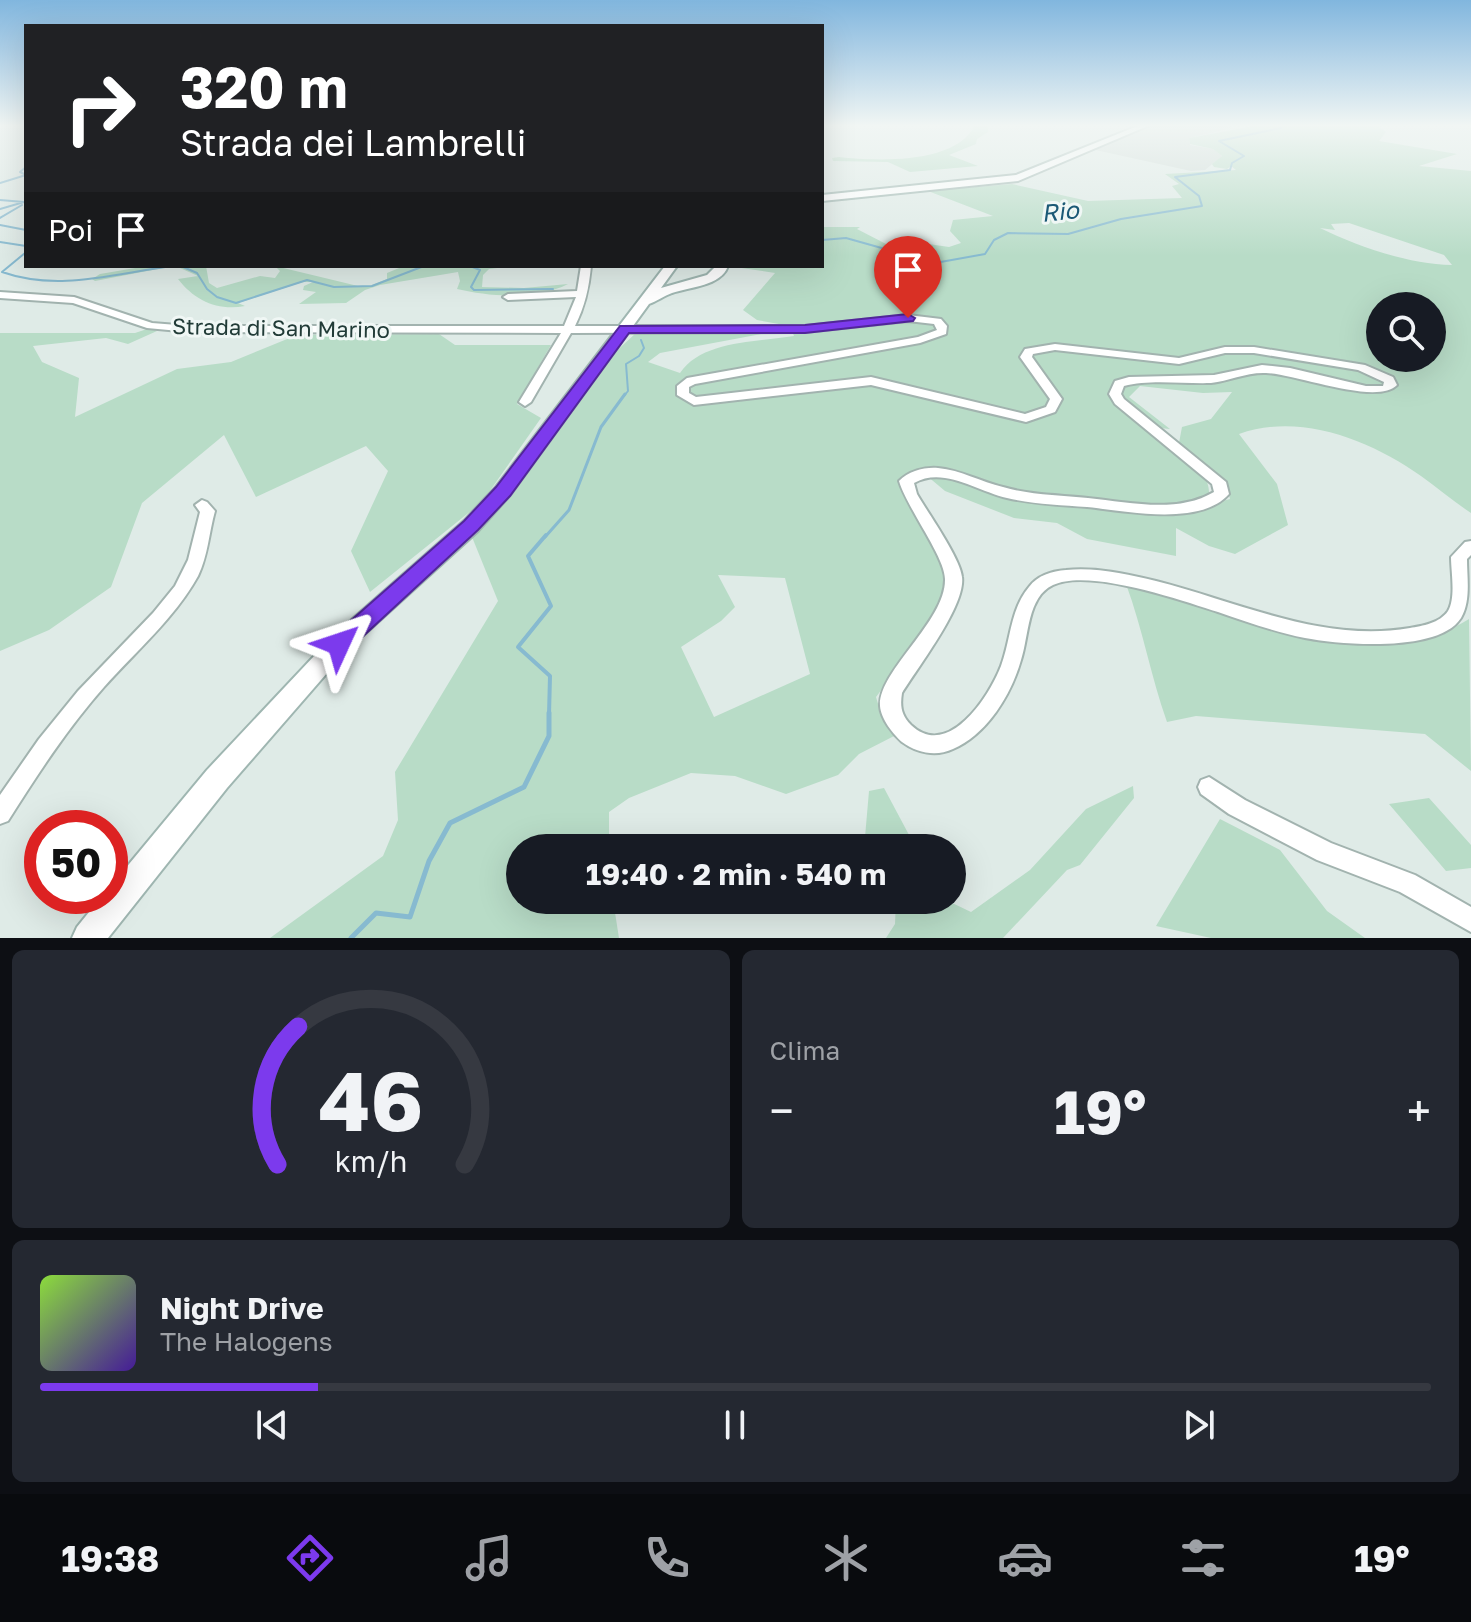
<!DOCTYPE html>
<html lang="it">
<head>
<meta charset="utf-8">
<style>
	body { margin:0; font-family:"Golos Text",sans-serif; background:#242831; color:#f1f3f6; height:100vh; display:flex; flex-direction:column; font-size:30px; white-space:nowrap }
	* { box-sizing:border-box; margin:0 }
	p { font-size:26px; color:#9ea1a6 }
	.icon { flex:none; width:44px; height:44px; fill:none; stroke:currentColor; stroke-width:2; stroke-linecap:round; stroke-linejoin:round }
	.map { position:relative; height:938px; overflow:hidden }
	.panel { display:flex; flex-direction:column; gap:12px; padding:12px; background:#0d0f14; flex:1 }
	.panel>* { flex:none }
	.guide { position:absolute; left:24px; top:24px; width:800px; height:244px; border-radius:0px; box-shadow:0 8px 32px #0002; background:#202124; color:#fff; overflow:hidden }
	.controls { position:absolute; left:1366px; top:292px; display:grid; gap:16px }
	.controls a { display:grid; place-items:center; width:80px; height:80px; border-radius:50%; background:#171b24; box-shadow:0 8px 32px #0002; font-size:40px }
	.speed { position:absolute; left:24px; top:810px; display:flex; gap:16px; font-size:40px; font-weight:700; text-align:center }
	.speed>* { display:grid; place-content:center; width:104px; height:104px; border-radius:50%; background:#171b24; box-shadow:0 8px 32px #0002; line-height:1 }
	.speed .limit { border:12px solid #d22; background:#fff; color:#111 }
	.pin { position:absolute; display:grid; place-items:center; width:68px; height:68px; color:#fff; margin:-82px -34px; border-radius:50% 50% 50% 0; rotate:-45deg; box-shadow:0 0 8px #0007 }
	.pin .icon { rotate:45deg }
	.me { position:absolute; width:88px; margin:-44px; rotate:48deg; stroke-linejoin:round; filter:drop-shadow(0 0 6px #0008) }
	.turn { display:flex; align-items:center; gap:28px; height:168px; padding:0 24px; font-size:36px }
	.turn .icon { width:104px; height:104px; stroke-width:2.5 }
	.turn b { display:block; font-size:56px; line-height:68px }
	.then { display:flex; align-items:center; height:76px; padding:0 24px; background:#0003; gap:16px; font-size:30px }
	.big { font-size:60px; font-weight:700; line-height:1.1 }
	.panel .widget { flex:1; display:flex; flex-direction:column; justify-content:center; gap:12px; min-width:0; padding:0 28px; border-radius:12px; background:#242831 }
	.panel .dial { align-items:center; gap:0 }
	.dial svg { height:208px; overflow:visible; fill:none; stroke:#363941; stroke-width:7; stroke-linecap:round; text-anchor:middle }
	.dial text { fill:#f1f3f6; stroke:none }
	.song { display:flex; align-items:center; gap:24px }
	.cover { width:96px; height:96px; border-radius:12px; background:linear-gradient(135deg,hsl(90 70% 55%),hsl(260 70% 35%)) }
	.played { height:8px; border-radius:4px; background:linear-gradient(90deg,#7c3aed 20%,#363941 20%) }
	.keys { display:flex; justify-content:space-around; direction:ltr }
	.heat { display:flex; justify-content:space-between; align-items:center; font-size:44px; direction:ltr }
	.panel .tiles { flex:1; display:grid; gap:12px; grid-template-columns:1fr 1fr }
	.widget:last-child { grid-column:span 2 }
	.trip { position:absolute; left:506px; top:834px; width:460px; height:80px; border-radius:40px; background:#171b24; box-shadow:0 8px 32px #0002; font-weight:700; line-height:80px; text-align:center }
	.tabs { display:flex; height:128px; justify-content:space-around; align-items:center; background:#090b0e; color:#9ea1a6 }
	.tabs .icon { width:56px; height:56px }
	.tabs .active { color:#7c3aed }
	.tabs b { font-size:36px; color:#f1f3f6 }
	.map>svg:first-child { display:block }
</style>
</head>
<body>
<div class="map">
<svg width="1471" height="938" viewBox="0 0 1471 938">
	<rect width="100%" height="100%" fill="#dfebe7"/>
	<path fill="#cedad6" d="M1146 125H1222L1233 128 1189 138 1190 145 1213 149 1222 156 1205 170 1191 171 1091 149Z"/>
	<path fill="#b8dcc7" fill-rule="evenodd" d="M975 125H988V132L977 139 976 144 949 155 978 166 910 172 888 162 833 161 832 158 839 157C875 161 956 165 975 125Z
		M1259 125H1377L1386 132 1379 141 1457 154 1419 166 1471 171V513C1454 502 1438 488 1421 476 1370 440 1300 412 1239 434L1277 484 1288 525 1235 554 1209 546 1176 528V556L1087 539 1057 523 1014 518 945 491 926 475 936 474 1020 500 1175 514 1230 499 1225 480 1179 443 1182 427 1211 419 1232 392 1203 393 1140 386 1129 397 1170 429 1149 427C1170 444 1212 466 1209 496L1179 505 1123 504 1030 493 929 467 901 477 905 494 951 580 928 628 876 697 882 717 896 735 859 754 838 775 786 794 735 776 691 773 629 798 609 812V848H520V900H613L619 938H270L383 856 398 820 395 772 498 601 472 537 524 476 611 356 636 333H767L660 353 648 362 680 373C702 340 758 342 794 336L790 326 757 320 743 310 775 273 728 266H822V227H860L857 229 888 245 908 241 949 247 961 243 950 231 953 220 993 216 928 191 1012 184 1088 201 1182 198 1172 186 1179 184 1165 174 1236 170 1231 166 1227 169 1214 167 1212 164 1222 156 1213 149 1190 144 1189 138ZM1349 223 1444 255 1452 265C1408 264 1359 247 1320 228L1335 230 1331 224ZM1380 306H1432V358H1380ZM718 575 785 578 810 674 714 717 681 647 721 621 735 607Z
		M147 266H206L209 283 217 288 260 276 275 278 280 271 275 266 358 286 367 287 387 279V273L404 266H515L489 269 483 275 482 287 524 288 568 284C537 300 491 297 457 289L460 281 458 272 380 285 365 290 346 303 299 304 316 292 303 290 304 286 313 282H303L238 303 245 306C218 311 195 301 178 279L198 276 180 268 168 267 95 281 92 279 100 274Z
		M150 328 157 331 128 344 106 338 33 346 42 362 79 378 75 417 177 369 231 362 297 335 439 334 455 345H551L517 404 541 418 482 502 370 592 351 551 388 471 366 446 256 497 224 435 142 503 111 587 49 630 0 651V333H135Z
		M1126 584 1376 644C1417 644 1434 640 1469 619L1471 771 1425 734 1196 716 1167 722C1151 677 1143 630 1126 584Z
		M1133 786 1134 798 1080 865 1067 870 1003 938H886L895 924 896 900H946L971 912 1030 870 1086 809Z
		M884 788 916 848H885L865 837 869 791Z
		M1429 798 1471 845V868L1446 871 1389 804Z
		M1220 819 1280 850 1327 911 1365 938H1211L1156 926Z"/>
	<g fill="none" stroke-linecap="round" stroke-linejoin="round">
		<path stroke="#87bad0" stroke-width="2" d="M0 183 26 175 20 172 26 167
			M0 200 24 202 0 209
			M0 218 22 205
			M0 225 26 230
			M822 240 846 238 935 263 985 254 994 240 1008 233 1068 234 1121 219 1202 206 1199 196 1175 177 1230 170 1232 163 1244 156 1219 141 1281 128 1280 125
			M0 242 26 246 25 253 2 272C59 292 115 273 173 266
			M181 266 197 273 207 289 217 297 236 303 307 280 334 287 372 286 424 266
			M470 266 480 270 471 287 474 290 553 289
			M624 396 628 391 626 364 639 356 644 348 641 340"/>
		<path stroke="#87bad0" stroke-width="3" d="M545 537 569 510 601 427 625 394"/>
		<path stroke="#87bad0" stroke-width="4" d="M546 535 528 556 551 606 518 647 550 676 549 715"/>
		<path stroke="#87bad0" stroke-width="5" d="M351 938 376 913 410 917 429 861 450 823 524 787 549 736V713"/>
		<defs>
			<path id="street" d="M581 266H591C589 288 585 306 575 326H805L908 315 941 319 947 326 946 334 920 343 695 384 689 387V393L696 397 871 377 1025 414 1046 407 1050 399 1020 357 1025 349 1055 344 1179 358 1225 347H1254L1365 365 1393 377 1397 385C1377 406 1296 374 1266 373 1247 372 1229 381 1211 383 1184 384 1149 379 1124 386L1121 394 1124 399 1226 482 1229 494C1200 527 1125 511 1087 507 1060 505 1033 504 1007 498 977 491 943 466 914 483L917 494C928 513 960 558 962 577 966 605 918 667 902 693 900 706 901 715 911 725 948 760 989 697 1001 666 1011 639 1010 610 1029 587 1038 575 1052 571 1066 570 1096 567 1127 574 1156 581 1239 602 1322 643 1410 628 1422 626 1440 623 1448 611 1456 598 1451 572 1451 557L1465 542 1471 541V555L1467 559C1467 578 1471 601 1461 618 1439 653 1341 645 1305 638 1275 632 1247 622 1218 612 1181 600 1088 568 1053 585 1027 597 1029 636 1021 660 1011 695 987 734 953 749 936 757 917 753 902 742 893 734 881 719 880 706 878 671 946 621 945 579 945 557 907 508 899 481 909 471 924 467 938 468 961 470 981 482 1003 487 1030 495 1060 495 1088 498 1129 502 1177 514 1214 492L1212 484 1115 404 1109 394 1115 381 1129 377 1214 375 1262 365 1290 368 1366 386H1383L1384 382 1358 370 1254 353H1225L1179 364 1055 350 1033 354 1032 357 1062 399 1055 412 1026 422 871 385 694 405 677 395V386L687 378 918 337 937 330 934 324 908 321 805 332 571 333 531 402 525 406 519 402 561 333 190 332 147 328 73 303 0 298V292L74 297 152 323 190 326H564L576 297 508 300 503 297 508 294 577 291Z
				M202 500 207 502 215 511C209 532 208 556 198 576 174 619 136 651 104 687 67 729 37 775 8 821L0 824V795L39 739 78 691 153 613 175 586 188 560 200 512 195 505Z
				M1209 777 1245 800 1331 843 1415 875 1471 907V932L1400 892 1317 860 1229 814 1201 794 1198 787 1201 780Z"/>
			<path id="secondary" d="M1140 125H1150L1018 181 822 201V195L1016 175Z
				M665 266H677L661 288 707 275 716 266H728C721 286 690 287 672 293 664 296 657 301 649 304L510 495 478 531 347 650 227 788 108 938H72L77 927 102 896H110V887L207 770 331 638 464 521 496 487Z"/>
		</defs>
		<use href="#street" stroke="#a2b3af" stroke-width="4"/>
		<use href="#secondary" stroke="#9fb6b1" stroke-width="4"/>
		<use href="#street" fill="#fff" fill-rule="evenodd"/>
		<use href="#secondary" fill="#fff" fill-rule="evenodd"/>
	</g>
	<linearGradient id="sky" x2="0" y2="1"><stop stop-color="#81b6de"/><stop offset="0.49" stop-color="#f1f6f4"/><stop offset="1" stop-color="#f1f6f4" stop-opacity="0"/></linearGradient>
	<rect width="1471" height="256" fill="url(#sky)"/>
	<path fill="#7c3aed" stroke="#51269a" stroke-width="2" d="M908 314 915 318 913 321 805 333H629L510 496 478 530 347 651 339 653 331 651 327 644 331 638 464 521 496 487 620 326 805 325Z"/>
	<g text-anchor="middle" stroke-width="6" stroke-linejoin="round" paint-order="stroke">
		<g font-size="22" fill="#213b37" stroke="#f0f7f5">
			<text transform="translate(281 328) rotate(1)" y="8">Strada di San Marino</text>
		</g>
		<g font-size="24" font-style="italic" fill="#1b5976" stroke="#f0f7f5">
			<text transform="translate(1060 212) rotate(-6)" y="8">Rio</text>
		</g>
	</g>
</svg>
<div class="controls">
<a><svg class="icon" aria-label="search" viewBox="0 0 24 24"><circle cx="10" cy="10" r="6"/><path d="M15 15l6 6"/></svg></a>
</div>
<div class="speed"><div class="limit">50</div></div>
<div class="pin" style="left:908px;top:318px;background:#d93025"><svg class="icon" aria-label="arrive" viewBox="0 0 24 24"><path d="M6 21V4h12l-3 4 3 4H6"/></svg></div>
<svg class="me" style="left:339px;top:644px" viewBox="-20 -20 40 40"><path d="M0-17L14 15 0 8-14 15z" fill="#7c3aed" stroke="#fff" stroke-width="4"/></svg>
<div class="trip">19:40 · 2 min · 540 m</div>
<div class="guide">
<div class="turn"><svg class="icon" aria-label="right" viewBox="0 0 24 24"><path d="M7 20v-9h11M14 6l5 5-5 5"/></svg><div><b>320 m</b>Strada dei Lambrelli</div></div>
<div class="then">Poi<svg class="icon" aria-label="arrive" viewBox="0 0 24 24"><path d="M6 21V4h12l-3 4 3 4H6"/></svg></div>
</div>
</div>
<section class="panel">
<div class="tiles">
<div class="widget dial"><svg viewBox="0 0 100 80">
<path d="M14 69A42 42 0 1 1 86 69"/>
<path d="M14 69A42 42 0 0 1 22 16" stroke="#7c3aed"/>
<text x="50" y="56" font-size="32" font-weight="700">46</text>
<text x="50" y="72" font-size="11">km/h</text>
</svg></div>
<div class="widget"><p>Clima</p>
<div class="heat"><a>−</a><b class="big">19°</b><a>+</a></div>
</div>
<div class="widget">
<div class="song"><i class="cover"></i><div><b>Night Drive</b><p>The Halogens</p></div></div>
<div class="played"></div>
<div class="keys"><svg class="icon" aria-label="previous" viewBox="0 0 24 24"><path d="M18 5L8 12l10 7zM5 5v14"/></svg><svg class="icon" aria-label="pause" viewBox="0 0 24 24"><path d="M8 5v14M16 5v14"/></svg><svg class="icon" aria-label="next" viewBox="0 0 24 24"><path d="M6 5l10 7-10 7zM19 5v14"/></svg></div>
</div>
</div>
</section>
<nav class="tabs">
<b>19:38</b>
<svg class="icon active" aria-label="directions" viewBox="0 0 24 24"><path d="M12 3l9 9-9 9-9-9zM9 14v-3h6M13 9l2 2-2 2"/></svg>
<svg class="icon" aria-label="music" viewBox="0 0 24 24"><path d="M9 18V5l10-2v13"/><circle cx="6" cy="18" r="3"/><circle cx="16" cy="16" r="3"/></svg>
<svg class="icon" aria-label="phone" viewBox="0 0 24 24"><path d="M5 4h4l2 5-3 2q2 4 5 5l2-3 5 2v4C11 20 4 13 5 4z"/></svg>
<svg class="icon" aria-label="climate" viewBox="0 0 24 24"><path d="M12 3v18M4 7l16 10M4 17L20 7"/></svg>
<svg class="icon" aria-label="car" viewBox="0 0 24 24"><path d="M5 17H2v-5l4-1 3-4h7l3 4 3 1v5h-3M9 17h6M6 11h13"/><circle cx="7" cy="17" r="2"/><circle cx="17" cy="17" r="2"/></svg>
<svg class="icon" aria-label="filters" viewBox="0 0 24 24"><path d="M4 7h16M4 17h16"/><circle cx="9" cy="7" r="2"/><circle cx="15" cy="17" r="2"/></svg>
<b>19°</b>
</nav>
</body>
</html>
